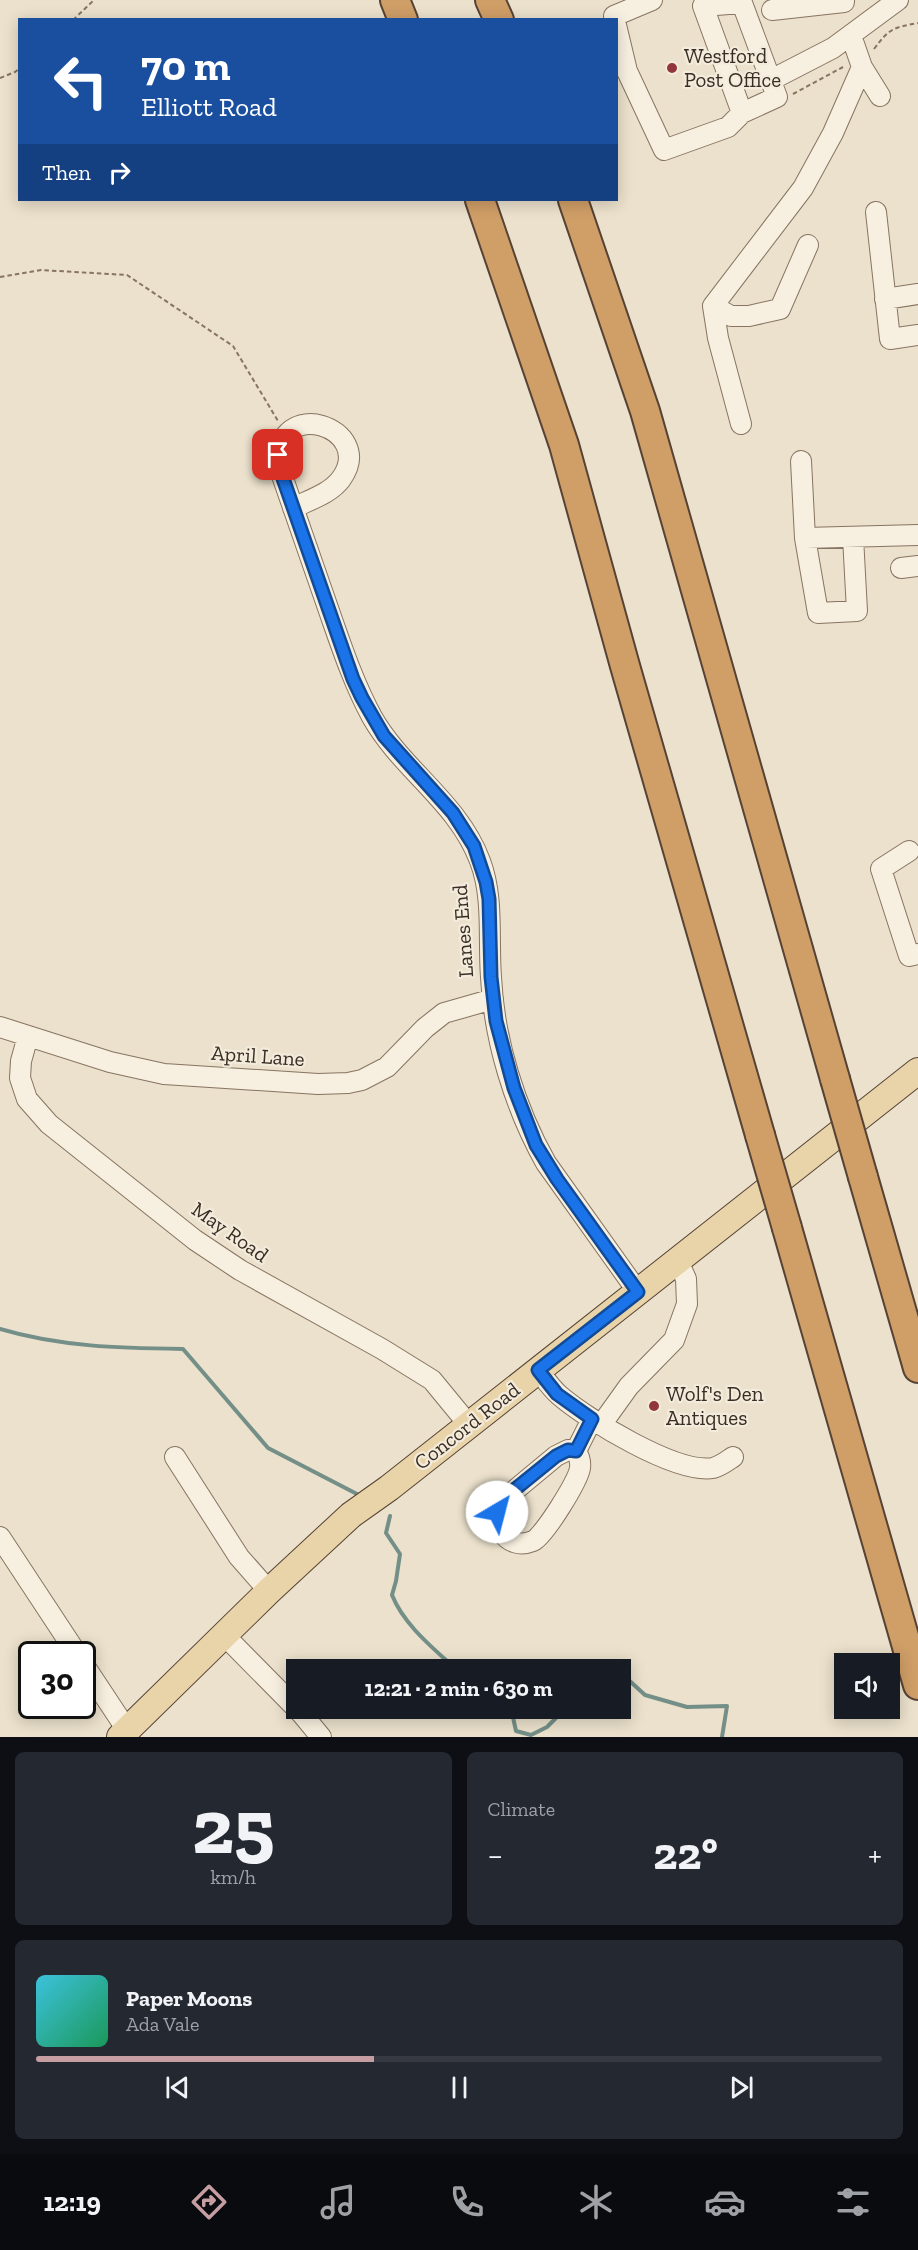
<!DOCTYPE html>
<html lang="en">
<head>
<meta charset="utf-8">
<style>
	body { margin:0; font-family:"Zilla Slab",serif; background:#242831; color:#f1f3f6; height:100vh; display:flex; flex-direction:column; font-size:22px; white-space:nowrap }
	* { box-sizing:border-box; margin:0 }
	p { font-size:20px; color:#9ea1a6 }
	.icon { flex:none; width:33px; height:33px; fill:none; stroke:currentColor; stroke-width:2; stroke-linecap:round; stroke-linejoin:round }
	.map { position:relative; height:1737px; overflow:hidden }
	.side { display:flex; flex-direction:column; gap:15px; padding:15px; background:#0d0f14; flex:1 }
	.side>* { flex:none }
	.banner { position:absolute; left:18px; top:18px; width:600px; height:183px; border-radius:0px; box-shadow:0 3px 15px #0003; background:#1a4fa0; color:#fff; overflow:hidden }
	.controls { position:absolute; left:834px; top:1653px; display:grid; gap:12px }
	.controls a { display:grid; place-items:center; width:66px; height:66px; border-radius:0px; background:#171b24; box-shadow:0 3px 15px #0003; font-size:30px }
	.speed { position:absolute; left:18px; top:1641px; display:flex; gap:12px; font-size:30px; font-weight:700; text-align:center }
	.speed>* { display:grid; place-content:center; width:78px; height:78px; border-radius:50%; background:#171b24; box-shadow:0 3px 15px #0003; line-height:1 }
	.speed .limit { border:3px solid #111; border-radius:9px; background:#fff; color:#111 }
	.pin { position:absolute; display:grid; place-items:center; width:51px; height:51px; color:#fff; margin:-26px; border-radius:12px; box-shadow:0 3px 9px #0006 }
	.me { position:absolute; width:66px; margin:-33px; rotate:37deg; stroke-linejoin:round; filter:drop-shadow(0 0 4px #0008) }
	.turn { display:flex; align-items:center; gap:21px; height:126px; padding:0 24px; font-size:27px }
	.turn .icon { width:78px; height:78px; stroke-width:2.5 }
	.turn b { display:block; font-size:42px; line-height:51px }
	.then { display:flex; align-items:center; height:57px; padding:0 24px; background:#0003; gap:12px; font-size:22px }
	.big { font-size:45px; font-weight:700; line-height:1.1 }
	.side .card { flex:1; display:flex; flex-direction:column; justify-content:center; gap:9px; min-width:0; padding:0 21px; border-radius:9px; background:#242831 }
	.side .dial { align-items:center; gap:0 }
	.dial b { font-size:78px; line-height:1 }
	.song { display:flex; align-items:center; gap:18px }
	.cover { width:72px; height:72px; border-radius:9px; background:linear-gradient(135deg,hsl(190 70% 55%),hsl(150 70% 35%)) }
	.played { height:6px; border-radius:3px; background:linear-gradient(90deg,#c69ea2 40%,#363941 40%) }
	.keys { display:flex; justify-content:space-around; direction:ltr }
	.heat { display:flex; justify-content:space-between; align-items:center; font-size:33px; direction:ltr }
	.side .tiles { flex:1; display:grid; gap:15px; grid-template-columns:1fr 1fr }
	.card:last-child { grid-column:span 2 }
	.trip { position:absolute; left:286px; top:1659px; width:345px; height:60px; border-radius:0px; background:#171b24; box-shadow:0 3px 15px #0003; font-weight:700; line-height:60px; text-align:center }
	.tab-bar { display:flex; height:96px; justify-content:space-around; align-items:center; background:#090b0e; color:#9ea1a6 }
	.tab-bar .icon { width:42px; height:42px }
	.tab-bar .on { color:#c69ea2 }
	.tab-bar b { font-size:27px; color:#f1f3f6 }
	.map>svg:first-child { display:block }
</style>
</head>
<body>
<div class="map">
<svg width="918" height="1737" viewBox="0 0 918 1737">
	<rect width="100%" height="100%" fill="#ebe1cc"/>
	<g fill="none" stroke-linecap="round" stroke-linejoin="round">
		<path stroke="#738f87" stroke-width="4" d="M0 1329C60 1347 121 1348 183 1349L268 1448 357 1494
			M390 1516 386 1533 400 1554 396 1581 392 1595C404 1625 433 1648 457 1670
			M607 1670 612 1665 617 1670
			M621 1673 645 1695 687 1707 727 1706 722 1737
			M511 1708 516 1731 531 1735 547 1727 566 1708"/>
		<defs>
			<path id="minor" d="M742 3 777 97 742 113 703 6Z
				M772 10 844 2V0
				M615 20 614 16 652 0
				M616 25 627 71 664 150 728 127 742 113
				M862 67 880 96
				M771 80 833 48 898 0
				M876 212 890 339 918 335
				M808 245 780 309 749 316H731L713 306 803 188 833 133 862 67 854 44 848 37
				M885 299 918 294
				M713 306 718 338 741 424
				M801 461 805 538 918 535
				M293 508C309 500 330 494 341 479 378 428 273 392 279 467 295 514 312 561 328 608 341 645 353 682 372 717 402 770 458 802 480 861 494 898 488 938 491 977 494 1040 515 1108 546 1163L638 1292
				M805 538 818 613 857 611 853 537
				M901 568 918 566
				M909 851 881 869 909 956 918 954
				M0 1027 110 1062 164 1074 318 1084 348 1083 362 1080 387 1067 425 1028 444 1013 493 999
				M28 1036 21 1061 20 1078 27 1099 49 1124 195 1240 240 1270 382 1349 432 1380 469 1425
				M538 1370C545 1379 551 1388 559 1395 588 1420 676 1474 713 1468 721 1466 727 1461 733 1457
				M601 1425 629 1386 674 1340 687 1304 686 1279 678 1261
				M576 1451C579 1456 581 1461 580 1468 578 1481 544 1536 533 1541 506 1552 489 1522 503 1500L556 1456 568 1450 576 1451 592 1419
				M175 1457 239 1557 269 1591
				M0 1537 77 1654
				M225 1636 302 1714 321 1737
				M82 1662 127 1730"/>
			<path id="major" d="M120 1737 269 1591 351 1515 389 1488 918 1071"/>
			<path id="highway" d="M395 0 403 20
				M490 0 499 20
				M480 200 564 445 625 666 760 1135
				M573 200 645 411 835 1079
				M863 1177 918 1368
				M787 1228 918 1685"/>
		</defs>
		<use href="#minor" stroke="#877461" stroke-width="22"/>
		<use href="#major" stroke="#564335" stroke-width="28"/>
		<use href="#highway" stroke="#564335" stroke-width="32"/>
		<path stroke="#877461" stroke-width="2" stroke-dasharray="4.5 3" stroke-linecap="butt" d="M73 20 94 0
			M874 49C890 28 892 28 918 23
			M0 78 15 72 20 68
			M793 94 843 67
			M0 277 41 270 127 275 233 346 278 421"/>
		<use href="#minor" stroke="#f7efdf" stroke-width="20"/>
		<use href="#major" stroke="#e9d3a9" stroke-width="26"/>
		<use href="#highway" stroke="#d09e67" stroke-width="28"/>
		<defs>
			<path id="highway-bridge" d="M835 1079 863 1177
				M760 1135 787 1228"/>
		</defs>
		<use href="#highway-bridge" stroke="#564335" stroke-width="32" stroke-linecap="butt"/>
		<use href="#highway-bridge" stroke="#d09e67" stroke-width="28"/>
	</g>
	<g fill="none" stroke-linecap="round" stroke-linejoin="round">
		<defs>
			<path id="route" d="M278 455 279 467 353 679 362 698 384 736 453 813 474 846 486 882 489 899 491 977 496 1021 514 1088 536 1145 557 1179 638 1292 538 1370 557 1394 592 1419 576 1451 568 1450 556 1456 508 1495 499 1506 497 1512"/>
		</defs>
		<use href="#route" stroke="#114b97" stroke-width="15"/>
		<use href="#route" stroke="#1a73e8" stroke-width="10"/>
	</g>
	<g fill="#91373c" stroke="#f3ebdb" stroke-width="2">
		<circle cx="672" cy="68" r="6"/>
		<circle cx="654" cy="1406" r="6"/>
	</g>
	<g text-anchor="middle" stroke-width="4.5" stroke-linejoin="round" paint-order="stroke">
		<g font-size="21" fill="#3a2d23" stroke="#f3ebdb" text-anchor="start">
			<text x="684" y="63">Westford<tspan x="684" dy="24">Post Office</tspan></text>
			<text x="666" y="1401">Wolf's Den<tspan x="666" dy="24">Antiques</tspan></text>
		</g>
		<g font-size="21" fill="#3a2d23" stroke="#f3ebdb">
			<text transform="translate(463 931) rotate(-94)" y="7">Lanes End</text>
			<text transform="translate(258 1056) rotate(4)" y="7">April Lane</text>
			<text transform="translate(230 1232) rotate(35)" y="7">May Road</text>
			<text transform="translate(467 1426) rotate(-38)" y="7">Concord Road</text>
		</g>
	</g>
</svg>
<div class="controls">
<a><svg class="icon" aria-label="sound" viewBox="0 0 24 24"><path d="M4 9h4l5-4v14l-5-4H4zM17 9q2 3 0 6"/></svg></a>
</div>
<div class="speed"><div class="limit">30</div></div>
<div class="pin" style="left:278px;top:455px;background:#d93025"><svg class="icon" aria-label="arrive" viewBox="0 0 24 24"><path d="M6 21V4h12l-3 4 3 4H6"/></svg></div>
<svg class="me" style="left:497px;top:1512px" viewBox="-20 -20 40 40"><circle r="19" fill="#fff"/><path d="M0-13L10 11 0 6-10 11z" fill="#1a73e8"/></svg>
<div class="trip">12:21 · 2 min · 630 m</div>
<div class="banner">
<div class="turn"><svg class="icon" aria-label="left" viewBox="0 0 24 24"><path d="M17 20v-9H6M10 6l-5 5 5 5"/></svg><div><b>70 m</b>Elliott Road</div></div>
<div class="then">Then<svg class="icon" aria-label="right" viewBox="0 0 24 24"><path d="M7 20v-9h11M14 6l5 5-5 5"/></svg></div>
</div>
</div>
<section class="side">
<div class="tiles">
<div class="card dial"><b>25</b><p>km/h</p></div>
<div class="card"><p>Climate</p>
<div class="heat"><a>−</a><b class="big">22°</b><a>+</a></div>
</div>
<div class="card">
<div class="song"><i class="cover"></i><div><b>Paper Moons</b><p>Ada Vale</p></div></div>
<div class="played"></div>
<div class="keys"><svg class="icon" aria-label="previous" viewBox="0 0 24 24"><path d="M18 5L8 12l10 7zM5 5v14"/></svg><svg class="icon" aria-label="pause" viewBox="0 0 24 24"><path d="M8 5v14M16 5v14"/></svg><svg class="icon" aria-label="next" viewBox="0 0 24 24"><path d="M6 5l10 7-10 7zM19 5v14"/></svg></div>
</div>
</div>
</section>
<nav class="tab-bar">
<b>12:19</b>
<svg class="icon on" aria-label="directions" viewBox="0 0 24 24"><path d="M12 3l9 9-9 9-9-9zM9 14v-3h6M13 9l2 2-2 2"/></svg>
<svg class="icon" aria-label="music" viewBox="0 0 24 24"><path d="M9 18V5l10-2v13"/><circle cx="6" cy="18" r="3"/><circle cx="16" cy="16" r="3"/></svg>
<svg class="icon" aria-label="phone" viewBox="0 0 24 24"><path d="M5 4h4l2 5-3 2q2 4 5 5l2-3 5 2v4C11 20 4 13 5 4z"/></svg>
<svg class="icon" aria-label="climate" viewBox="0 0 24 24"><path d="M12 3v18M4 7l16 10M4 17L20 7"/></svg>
<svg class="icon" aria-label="car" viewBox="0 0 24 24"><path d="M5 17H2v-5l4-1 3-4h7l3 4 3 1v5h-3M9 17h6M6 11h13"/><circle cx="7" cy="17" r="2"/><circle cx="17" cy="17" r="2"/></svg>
<svg class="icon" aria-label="filters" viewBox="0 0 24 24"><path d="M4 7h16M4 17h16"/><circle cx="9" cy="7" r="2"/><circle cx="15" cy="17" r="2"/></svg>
</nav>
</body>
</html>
